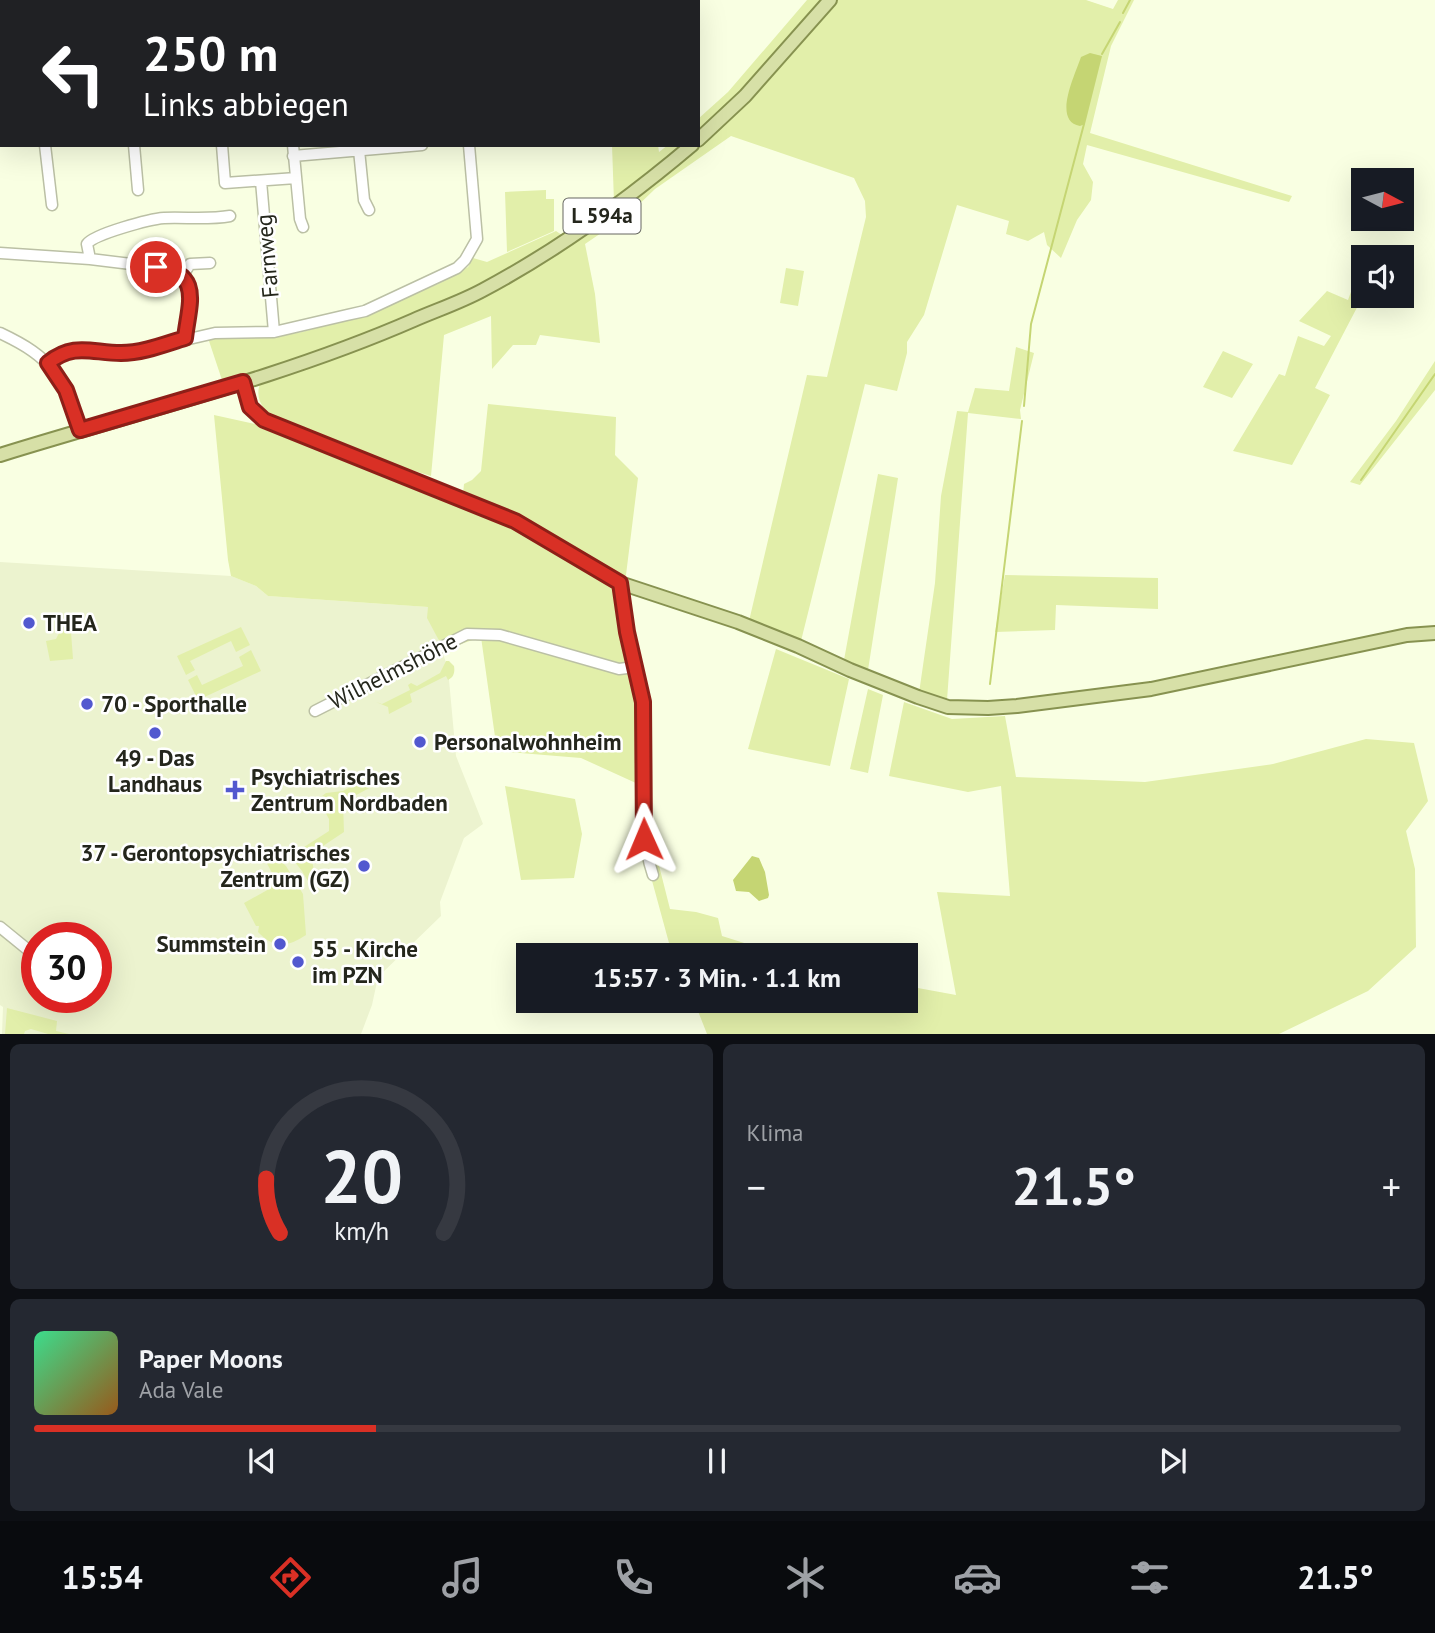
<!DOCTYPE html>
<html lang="de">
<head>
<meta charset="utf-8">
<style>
	body { margin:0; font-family:"PT Sans",sans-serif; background:#242831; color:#f1f3f6; height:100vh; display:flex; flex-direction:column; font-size:26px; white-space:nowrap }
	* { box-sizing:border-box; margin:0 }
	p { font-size:23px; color:#9ea1a6 }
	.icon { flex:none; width:38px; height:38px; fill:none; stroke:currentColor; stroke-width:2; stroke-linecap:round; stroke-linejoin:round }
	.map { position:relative; height:1034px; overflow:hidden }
	.drawer { display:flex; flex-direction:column; gap:10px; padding:10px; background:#0d0f14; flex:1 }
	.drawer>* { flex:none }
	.banner { position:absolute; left:0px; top:0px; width:700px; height:147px; box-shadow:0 7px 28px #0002; background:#202124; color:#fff; overflow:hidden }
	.needle { width:46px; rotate:97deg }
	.buttons { position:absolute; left:1351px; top:168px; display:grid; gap:14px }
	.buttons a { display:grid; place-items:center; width:63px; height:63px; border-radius:0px; background:#171b24; box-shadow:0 7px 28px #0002; font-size:35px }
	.speed { position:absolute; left:21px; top:922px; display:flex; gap:14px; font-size:35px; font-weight:700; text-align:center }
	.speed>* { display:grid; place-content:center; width:91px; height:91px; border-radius:50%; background:#171b24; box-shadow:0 7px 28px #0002; line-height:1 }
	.speed .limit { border:10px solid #d22; background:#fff; color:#111 }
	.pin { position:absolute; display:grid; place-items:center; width:60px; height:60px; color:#fff; margin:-30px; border:4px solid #fff; border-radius:50%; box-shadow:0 2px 7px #0007 }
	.me { position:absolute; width:77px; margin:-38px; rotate:359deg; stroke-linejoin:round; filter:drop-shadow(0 0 5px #0008) }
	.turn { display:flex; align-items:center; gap:24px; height:147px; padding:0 28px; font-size:32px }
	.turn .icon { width:91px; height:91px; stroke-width:2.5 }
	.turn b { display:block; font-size:49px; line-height:60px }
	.big { font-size:52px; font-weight:700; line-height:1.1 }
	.drawer .card { flex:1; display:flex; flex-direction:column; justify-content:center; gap:10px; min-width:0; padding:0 24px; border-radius:10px; background:#242831 }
	.drawer .dial { align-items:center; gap:0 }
	.dial svg { height:182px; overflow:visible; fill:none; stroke:#363941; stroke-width:7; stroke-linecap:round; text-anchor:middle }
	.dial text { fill:#f1f3f6; stroke:none }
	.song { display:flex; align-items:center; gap:21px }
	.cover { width:84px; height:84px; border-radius:10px; background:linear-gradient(135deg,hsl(150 70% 55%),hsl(30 70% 35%)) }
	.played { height:7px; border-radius:4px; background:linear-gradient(90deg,#d93025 25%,#363941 25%) }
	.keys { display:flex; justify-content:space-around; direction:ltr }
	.heat { display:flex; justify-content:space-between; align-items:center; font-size:38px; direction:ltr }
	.drawer .tiles { flex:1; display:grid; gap:10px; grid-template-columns:1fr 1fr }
	.card:last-child { grid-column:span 2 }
	.trip { position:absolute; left:516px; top:943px; width:402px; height:70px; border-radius:0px; background:#171b24; box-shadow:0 7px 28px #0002; font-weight:700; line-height:70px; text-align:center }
	.tab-bar { display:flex; height:112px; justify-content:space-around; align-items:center; background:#090b0e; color:#9ea1a6 }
	.tab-bar .icon { width:49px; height:49px }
	.tab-bar .on { color:#d93025 }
	.tab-bar b { font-size:32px; color:#f1f3f6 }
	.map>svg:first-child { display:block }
</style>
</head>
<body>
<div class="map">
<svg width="1435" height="1035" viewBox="0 0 1435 1035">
	<rect width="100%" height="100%" fill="#f9ffe2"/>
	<path fill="#ecf3cf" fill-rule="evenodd" d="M0 562 231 576 256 586 268 596 428 607 448 669 456 756 483 824 464 838 440 902 441 916 378 977 372 1005 361 1034H2L3 1007 0 1005ZM37 938H96V998H37Z"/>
	<path fill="#e2efaa" d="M0 0H656V2H2L0 96Z
		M807 0H824L743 90 698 132V119L728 92Z
		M836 0H1086L1113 9 1118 0H1134L1111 46 1090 133 1292 196 1289 202 1087 145 1083 164 1093 182 1091 200 1077 220 1061 258 1047 245 1044 232 1028 241 1006 234 1009 221 957 205 924 315 907 342V353L897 391 865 384 801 641 749 621 807 375 827 377 866 217 865 201 854 178 731 136 655 189 629 214 585 244 595 294 600 343 540 335 536 345H513L492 369 491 316 444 335 431 476 362 455 320 434 316 436C291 425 247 414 261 381L539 264 589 233 647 189 819 21Z
		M612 145H658L659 152 668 145H683L614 202Z
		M546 190V199H554V231L507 252 505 192Z
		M556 231 565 237C522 259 482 285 438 305 369 337 296 360 223 383L208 338 298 333 363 316 438 284 468 267 473 258 487 262Z
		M786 268 804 271 798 306 780 303Z
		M1356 278 1363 281V296L1315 388 1330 395 1292 465 1233 451 1279 374 1285 376 1298 336 1324 346 1331 336 1299 321 1327 291 1348 300Z
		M1016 347 1034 353 1020 410 1021 419 968 413 947 700 919 693 935 583 941 496 957 411 968 412 975 388 1009 391Z
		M1223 351 1253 364 1232 398 1203 387Z
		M1435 361V390L1360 485 1350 482 1396 421Z
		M488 404 616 417 615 455 638 478 626 575 624 579 595 564 544 531 463 494 464 484 472 480 481 471Z
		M214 415 260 425 440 497 516 530 617 591 628 623 647 698 650 830 670 909 696 912 718 918 722 936 782 955 607 954 669 943 648 866 643 856 638 784 581 758 497 751 481 637 444 650 427 618 428 607 268 596 256 586 231 576 228 560Z
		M878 474 898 478 868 670 844 660Z
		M1005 575 1158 578V609L1056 605 1055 630 995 632Z
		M241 627 250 645 236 652 231 641 190 661 195 670 186 675 177 656Z
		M60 631 71 632 73 659 50 661 46 641 56 639Z
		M776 649 849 679 830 766 748 749Z
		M251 650 261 671 198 700 188 680 197 675 202 685 243 666 239 657Z
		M446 661H449L454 666C455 672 454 677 448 680L446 676 410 694 412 702 389 714 388 707 376 702 382 704 410 690 408 685 411 683 417 686 440 673Z
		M868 689 883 695 868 773 850 769Z
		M904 702 952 719 1005 716 1016 777 1145 782 1273 764 1366 739 1414 743 1428 801 1406 831 1415 869 1416 947 1368 991 1279 1034H707L694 1001H906L907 986 956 995 937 892 1010 896 1001 786 968 792 889 776Z
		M369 776 375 782 377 788 375 785 343 802 344 832 311 854 317 889 312 888 302 871 290 856 329 831V819L318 799 326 793 343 791Z
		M505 786 575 799 582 834 574 878 521 880Z
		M273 854 286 866 303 894 306 935C288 947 274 949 258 932L259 926H256L244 903 278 884 264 858Z
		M7 1008 57 1021 56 1031 69 1034H48L31 1029 25 1031 24 1034H5Z"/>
	<path fill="#c5d573" d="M1090 53 1102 56 1085 124 1080 126C1052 121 1075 75 1081 57Z
		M752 856 759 858 765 872 769 895 768 898 759 901 749 892 736 891 733 880Z"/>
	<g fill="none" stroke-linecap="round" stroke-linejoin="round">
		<path stroke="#c5d573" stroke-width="2" d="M343 0V2
			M1123 13 1130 0
			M1102 54 1120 22
			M1024 406 1031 324 1084 124
			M1361 480 1435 374
			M990 684 1022 421"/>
		<defs>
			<path id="minor" d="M408 0V2
				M0 107H2
				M45 145 52 205
				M134 145 138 190
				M222 145 225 183 296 178
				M293 145 300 219 303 227
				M359 150 364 200 369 210
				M293 156 422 145
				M261 181 274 332
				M0 253 90 259 172 269C199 284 188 312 185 338
				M90 259 87 244C94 234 150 219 164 218 186 217 208 220 230 216
				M183 275 190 264 210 263
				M0 333C55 359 60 375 80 430
				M48 363 64 353 76 349 121 353 137 351 215 333 274 332 347 315 365 311 457 268 465 260 477 239 469 145
				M620 583C619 623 638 660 643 699 650 757 634 819 653 875
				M315 711 467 634 500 635 619 669 635 667
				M0 927 27 949 37 953"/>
			<path id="major" d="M698 140 745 96 830 0
				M243 382 250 407 264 420 515 521 620 583 738 622 798 646 850 670 918 697 948 707 988 708 1017 706 1151 689 1407 635 1435 633
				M0 455C138 412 281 378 414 320 437 310 461 302 483 290 558 250 627 200 692 145"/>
		</defs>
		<use href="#minor" stroke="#bbc0a5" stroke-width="13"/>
		<use href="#major" stroke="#879250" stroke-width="16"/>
		<use href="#minor" stroke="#fff" stroke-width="10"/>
		<use href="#major" stroke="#d7e0a7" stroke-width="12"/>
	</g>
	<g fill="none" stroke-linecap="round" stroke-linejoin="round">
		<defs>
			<path id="route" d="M156 267C203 273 189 303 185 338 165 344 143 353 121 353 92 353 74 342 48 363L66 390 80 430 243 382 250 407 264 420 515 521 620 583 627 632 643 702 644 839"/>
		</defs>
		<use href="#route" stroke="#8d1f18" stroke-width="18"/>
		<use href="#route" stroke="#d93025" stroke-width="12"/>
	</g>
	<g fill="#5258cf" stroke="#fff" stroke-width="2.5">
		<circle cx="29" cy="623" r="7"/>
		<circle cx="87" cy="704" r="7"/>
		<circle cx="155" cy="733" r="7"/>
		<circle cx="420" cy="742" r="7"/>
		<path d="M231.5 779.5h7v7h7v7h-7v7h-7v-7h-7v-7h7z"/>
		<circle cx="364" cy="866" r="7"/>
		<circle cx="280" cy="944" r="7"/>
		<circle cx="298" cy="962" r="7"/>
	</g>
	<g text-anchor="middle" stroke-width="5" stroke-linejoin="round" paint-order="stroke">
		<rect fill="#fff" stroke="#666760" stroke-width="2" x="563.5" y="198.5" width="77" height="35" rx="5"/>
		<g font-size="21" font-weight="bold" fill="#24261c">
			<text x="602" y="223">L 594a</text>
		</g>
		<g font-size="23" fill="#24261c" stroke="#fff">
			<text transform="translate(267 256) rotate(-95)" y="8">Farnweg</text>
			<text transform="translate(393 671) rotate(-27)" y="8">Wilhelmshöhe</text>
		</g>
		<g font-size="23" font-weight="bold" fill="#24261c" stroke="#fff" text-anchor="start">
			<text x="43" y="631">THEA</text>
			<text x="101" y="712">70 - Sporthalle</text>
			<text x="434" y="750">Personalwohnheim</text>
			<text x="155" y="766" text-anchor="middle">49 - Das<tspan x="155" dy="26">Landhaus</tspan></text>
			<text x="251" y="785">Psychiatrisches<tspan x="251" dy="26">Zentrum Nordbaden</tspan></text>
			<text x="350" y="861" text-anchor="end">37 - Gerontopsychiatrisches<tspan x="350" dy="26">Zentrum (GZ)</tspan></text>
			<text x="266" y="952" text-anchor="end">Summstein</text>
			<text x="312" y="957">55 - Kirche<tspan x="312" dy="26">im PZN</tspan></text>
		</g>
	</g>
</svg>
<div class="buttons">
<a><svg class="needle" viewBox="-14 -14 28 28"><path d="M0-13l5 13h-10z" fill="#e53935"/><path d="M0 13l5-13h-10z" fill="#9ea1a6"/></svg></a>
<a><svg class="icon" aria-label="sound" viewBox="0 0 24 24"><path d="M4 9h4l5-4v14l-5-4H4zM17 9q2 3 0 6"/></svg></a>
</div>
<div class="speed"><div class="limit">30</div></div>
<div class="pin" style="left:156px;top:267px;background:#d93025"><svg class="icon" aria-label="arrive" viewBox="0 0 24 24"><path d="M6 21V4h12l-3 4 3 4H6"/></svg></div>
<svg class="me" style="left:644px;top:839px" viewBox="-20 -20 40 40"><path d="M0-17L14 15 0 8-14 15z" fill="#d93025" stroke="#fff" stroke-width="4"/></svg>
<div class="trip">15:57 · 3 Min. · 1.1 km</div>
<div class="banner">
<div class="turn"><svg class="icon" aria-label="left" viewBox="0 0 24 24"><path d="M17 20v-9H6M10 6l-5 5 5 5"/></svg><div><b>250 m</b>Links abbiegen</div></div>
</div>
</div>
<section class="drawer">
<div class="tiles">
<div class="card dial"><svg viewBox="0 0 100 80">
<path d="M14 69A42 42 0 1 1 86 69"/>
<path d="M14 69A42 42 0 0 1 8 45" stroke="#d93025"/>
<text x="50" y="56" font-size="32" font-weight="700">20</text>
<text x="50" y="72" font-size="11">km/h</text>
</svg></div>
<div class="card"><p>Klima</p>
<div class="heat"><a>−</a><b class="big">21.5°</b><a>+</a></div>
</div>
<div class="card">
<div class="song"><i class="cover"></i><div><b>Paper Moons</b><p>Ada Vale</p></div></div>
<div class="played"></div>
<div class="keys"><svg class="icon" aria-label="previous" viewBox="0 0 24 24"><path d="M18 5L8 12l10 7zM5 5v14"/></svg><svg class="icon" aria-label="pause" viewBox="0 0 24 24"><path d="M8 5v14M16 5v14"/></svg><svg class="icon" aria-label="next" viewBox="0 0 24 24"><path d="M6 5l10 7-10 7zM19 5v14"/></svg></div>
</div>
</div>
</section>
<nav class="tab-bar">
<b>15:54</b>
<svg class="icon on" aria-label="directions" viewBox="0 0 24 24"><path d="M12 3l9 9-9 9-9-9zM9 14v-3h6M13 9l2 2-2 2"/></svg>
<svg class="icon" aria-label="music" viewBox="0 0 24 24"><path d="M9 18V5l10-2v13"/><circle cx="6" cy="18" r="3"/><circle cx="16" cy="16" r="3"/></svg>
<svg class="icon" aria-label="phone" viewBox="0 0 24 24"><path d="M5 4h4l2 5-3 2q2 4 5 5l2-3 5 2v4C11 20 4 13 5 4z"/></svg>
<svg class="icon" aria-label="climate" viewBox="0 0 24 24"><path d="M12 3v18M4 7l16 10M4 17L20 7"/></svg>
<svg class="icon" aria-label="car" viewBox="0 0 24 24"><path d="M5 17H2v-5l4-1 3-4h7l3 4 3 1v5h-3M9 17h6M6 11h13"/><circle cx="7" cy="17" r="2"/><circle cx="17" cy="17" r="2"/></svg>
<svg class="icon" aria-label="filters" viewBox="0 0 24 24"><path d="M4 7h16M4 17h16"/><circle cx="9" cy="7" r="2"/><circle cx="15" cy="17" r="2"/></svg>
<b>21.5°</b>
</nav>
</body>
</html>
